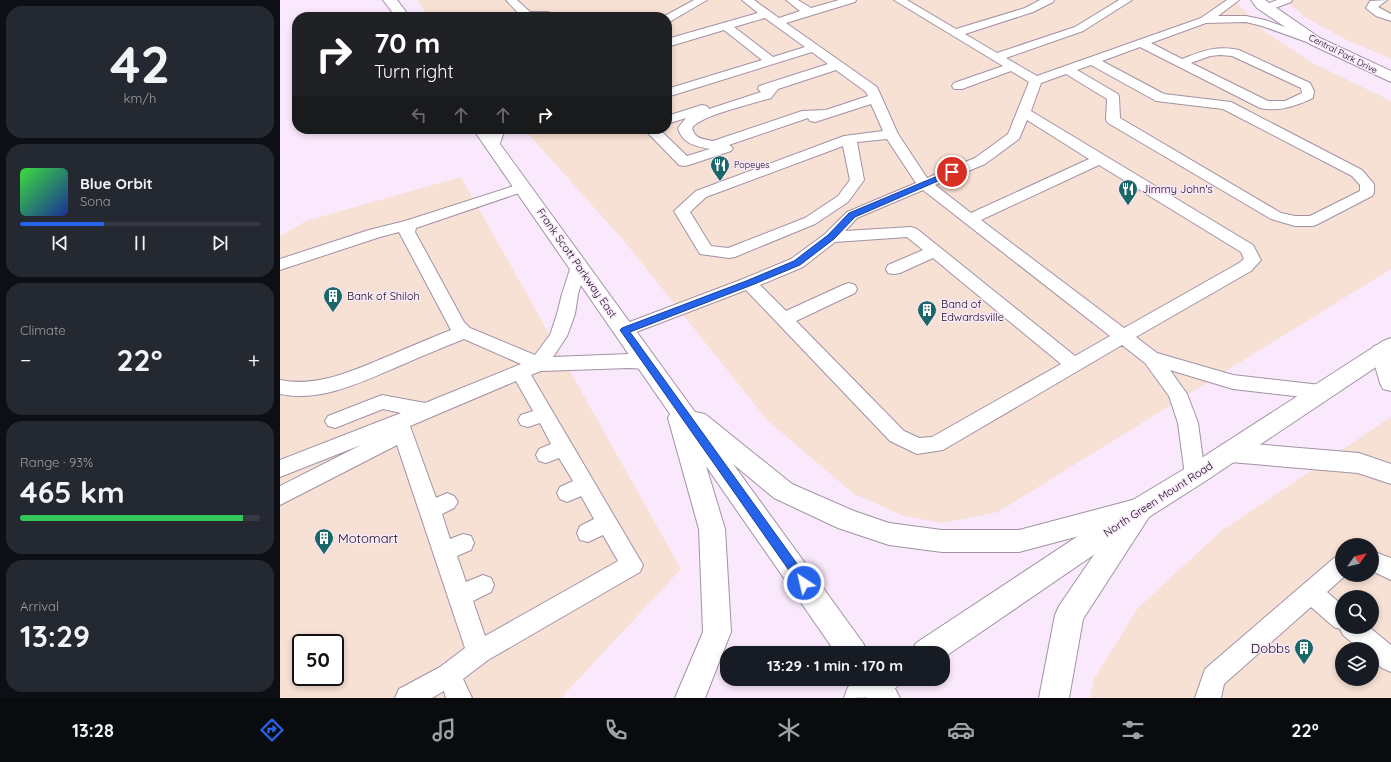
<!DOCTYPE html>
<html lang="en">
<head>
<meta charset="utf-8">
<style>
	body { margin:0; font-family:Quicksand,sans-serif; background:#242831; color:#f1f3f6; height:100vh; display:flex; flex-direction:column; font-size:15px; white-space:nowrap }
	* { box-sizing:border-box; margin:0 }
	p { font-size:13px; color:#9ea1a6 }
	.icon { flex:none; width:22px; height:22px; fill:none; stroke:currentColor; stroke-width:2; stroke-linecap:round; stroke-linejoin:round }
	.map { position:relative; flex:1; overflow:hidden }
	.panel { display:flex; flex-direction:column; gap:6px; padding:6px; background:#0d0f14; width:280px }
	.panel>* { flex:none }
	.hud { position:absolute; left:12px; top:12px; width:380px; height:122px; border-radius:16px; box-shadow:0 2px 6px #0003; background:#202124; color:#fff; overflow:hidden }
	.needle { width:26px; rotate:56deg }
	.buttons { position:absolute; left:1055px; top:538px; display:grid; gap:8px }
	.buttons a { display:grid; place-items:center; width:44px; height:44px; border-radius:50%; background:#171b24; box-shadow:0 2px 6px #0003; font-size:20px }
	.speed { position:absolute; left:12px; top:634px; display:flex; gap:8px; font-size:20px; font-weight:700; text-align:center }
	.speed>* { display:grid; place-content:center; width:52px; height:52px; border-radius:50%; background:#171b24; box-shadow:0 2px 6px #0003; line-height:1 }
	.speed .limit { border:2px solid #111; border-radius:6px; background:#fff; color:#111 }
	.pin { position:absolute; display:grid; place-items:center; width:34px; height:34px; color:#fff; margin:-17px; border:2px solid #fff; border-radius:50%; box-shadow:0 1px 4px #0007 }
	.me { position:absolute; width:44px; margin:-22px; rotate:325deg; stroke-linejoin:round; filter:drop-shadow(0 0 3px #0008) }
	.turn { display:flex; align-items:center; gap:14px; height:84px; padding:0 16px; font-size:18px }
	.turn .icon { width:52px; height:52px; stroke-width:2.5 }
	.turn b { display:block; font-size:28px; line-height:34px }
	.lanes { display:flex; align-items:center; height:38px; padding:0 16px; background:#0003; justify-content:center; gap:20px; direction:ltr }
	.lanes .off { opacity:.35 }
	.big { font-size:30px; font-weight:700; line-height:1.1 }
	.panel .tile { flex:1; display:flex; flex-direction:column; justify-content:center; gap:6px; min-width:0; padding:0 14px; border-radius:16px; background:#242831 }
	.panel .dial { align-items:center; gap:0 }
	.dial b { font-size:52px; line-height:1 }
	.song { display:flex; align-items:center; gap:12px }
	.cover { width:48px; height:48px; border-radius:6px; background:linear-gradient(135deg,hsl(120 70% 55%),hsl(230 70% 35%)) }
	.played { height:4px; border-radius:2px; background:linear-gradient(90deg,#2563eb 35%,#363941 35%) }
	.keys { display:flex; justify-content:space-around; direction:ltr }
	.heat { display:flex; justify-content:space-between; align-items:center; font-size:22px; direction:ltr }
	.charge { height:6px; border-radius:3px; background:linear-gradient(90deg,#34c759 93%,#363941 0) }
	.trip { position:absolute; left:440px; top:646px; width:230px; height:40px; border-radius:16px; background:#171b24; box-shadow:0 2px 6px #0003; font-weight:700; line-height:40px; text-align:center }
	.menu { display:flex; height:64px; justify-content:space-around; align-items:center; background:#090b0e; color:#9ea1a6 }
	.menu .icon { width:28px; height:28px }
	.menu .on { color:#2563eb }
	.menu b { font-size:18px; color:#f1f3f6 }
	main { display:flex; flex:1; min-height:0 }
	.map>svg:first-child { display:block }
</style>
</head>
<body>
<main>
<section class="panel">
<div class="tile dial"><b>42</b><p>km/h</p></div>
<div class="tile">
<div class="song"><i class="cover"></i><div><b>Blue Orbit</b><p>Sona</p></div></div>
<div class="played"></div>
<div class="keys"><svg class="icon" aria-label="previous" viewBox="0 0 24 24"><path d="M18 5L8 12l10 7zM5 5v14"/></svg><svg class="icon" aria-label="pause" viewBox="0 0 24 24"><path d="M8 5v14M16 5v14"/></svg><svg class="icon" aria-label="next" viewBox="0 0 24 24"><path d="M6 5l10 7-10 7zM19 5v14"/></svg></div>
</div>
<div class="tile"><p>Climate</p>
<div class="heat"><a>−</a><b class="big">22°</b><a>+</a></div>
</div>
<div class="tile"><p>Range · 93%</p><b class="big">465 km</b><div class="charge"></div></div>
<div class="tile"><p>Arrival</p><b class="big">13:29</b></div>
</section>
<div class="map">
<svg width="1111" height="698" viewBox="0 0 1111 698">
	<rect width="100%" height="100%" fill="#fae8fc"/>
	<path fill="#f7e0d4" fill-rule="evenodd" d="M137 0H954L984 31 1033 63 1111 101V269L718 512 662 523 624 516 574 494 488 421 345 242 244 129H387V17H149Z
		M1005 0H1111V59L1067 40 1025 17Z
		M181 177 401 569 281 698H0V236L26 221ZM21 643H55V677H21Z
		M1111 417V698H810L814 679 858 608 940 532ZM1062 545H1092V575H1062ZM1062 597H1092V627H1062ZM1062 649H1092V679H1062Z"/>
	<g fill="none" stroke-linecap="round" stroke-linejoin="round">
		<defs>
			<path id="service" d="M226 0H237L250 12H268L274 15 272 17H242Z
				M414 0H427L391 21 387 22V17H383Z
				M462 0H474L499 18 520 11 506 0H518L531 8 559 0H576L575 2 506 23 597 87 618 134 647 178 695 158 728 134 749 82 731 71 682 89H674L672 86 674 83 723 66 614 0H627L676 29 745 8 760 0H774L773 2 753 12 685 34 717 53 795 27 839 0H852L803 31 726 58 757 76 921 18 947 0H959L938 16H966L985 20 1039 39 1041 41 1039 43 1035 45 982 26 966 22 926 23 871 43 902 59C921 51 938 45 959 50L1030 83 1034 91 1033 98C1016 106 999 112 980 108L860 47 822 61 884 94 951 102 1082 170 1094 184V193L1092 196 1038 224 1033 226H1015L991 219 828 123 826 120 827 99 786 74 761 83 751 111 973 245 981 260 971 271 856 337 877 353 953 375 1041 385 1048 387 1050 392 1048 397 1041 399 953 389 890 370 907 394 918 423 925 475 922 481 915 483 908 481 905 475 898 423 889 396 865 363 842 345 663 450 637 454 610 441 466 290 351 334 345 336 339 334 336 330 339 326 463 279 511 259 545 234 567 212 636 183 607 139 577 142 584 180 568 202 535 224 455 257 449 258 420 254 394 211 416 191 564 136 603 131 591 104 535 122 530 121 528 118 449 145 453 148 451 151 409 165 404 166 399 165 364 129H379L407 156 430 149C416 146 402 144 398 128L406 118 387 124V116L422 105 427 106 429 109 481 92 478 89 479 86 548 64 532 52 387 97V89L482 60 444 30 387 47V39L478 13ZM485 18 525 47 493 57 454 27ZM940 55 952 56 1021 88 1022 93 1005 101H988L911 63 930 56ZM811 65 876 101 943 109 1072 176 1080 185V191L1030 216H1015L1001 213 840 118 839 97 838 94 797 70ZM556 70 586 92 588 96 546 110 522 111 433 141C423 139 415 139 412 128 419 116 475 103 491 98L498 89ZM747 120 809 159 691 213 655 185 705 164 739 139ZM563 146 570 180 558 196 525 218 448 248 431 246 410 212 426 197ZM819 165 961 252 964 259 959 263 844 328 701 220ZM643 190 830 336 795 356 637 229 631 227 565 231 577 218ZM627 237 643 250 608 265 606 269 608 273 614 274 620 273 653 258 781 364 652 437 639 438 624 431 516 321 575 293 577 289 575 285 569 283 563 285 506 311 480 285 523 267 555 242Z
				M997 0H1012L1011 2 990 10H982L980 8 982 6Z
				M1107 0 1098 7 1111 14V21L1096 16 1086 8 1090 1Z
				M211 129H225L218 149 213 150 208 149 206 146Z
				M243 183 248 184 250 187 248 190 136 228 135 232 184 322 190 328 255 355 270 335 277 314 282 294 291 266 293 262 299 261 305 262 307 266 298 294 295 314 287 336 273 357 349 354 374 357 377 362 374 367 368 369 349 368 261 371 251 375 363 565 360 572 208 660 183 679 192 698H166L164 691 152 698H115L119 689 160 667 185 648 117 445 0 505V486L81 445 0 477V460L121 413 103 409 55 428 48 426 45 421 48 416 102 395 145 403 241 364 184 339C164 347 144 355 124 364 86 380 42 403 0 394V380C39 388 76 369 111 355 131 346 151 338 171 330L119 232 100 237 0 270V259L89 230 125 221ZM236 381 253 411 241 415 238 420 241 425 248 427 260 423 271 444 259 449 256 455 259 461 266 463 279 458 293 481 280 487 277 493 280 499 287 502 301 496 314 519 300 526 297 533 300 540 308 542 323 535 338 561 205 636 193 601 211 592 214 585 211 578 203 575 186 582 177 556 191 550 194 543 191 536 183 534 170 539 162 514 174 508 178 502 174 496 167 493 156 498 130 426Z
				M1092 551 1111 558V580L1092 571Z
				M1062 555V575H1066L1047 592 1062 605V627H1089L1111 645V672L1102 668 1092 659V649H1080L1063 635 1060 629 1054 627 1031 607 944 684 941 698H915L925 669 1054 558Z"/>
			<path id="minor" d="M1102 344 1110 346 1111 349V391L1103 389 1100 383 1091 352 1094 346Z
				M950 442 1079 453 1111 464V484L1078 473 950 462 941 459 938 452 941 445Z"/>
			<path id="tertiary" d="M971 0H985L1040 38 1111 71V82L1030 44 977 8Z
				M1111 338V357L924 482 869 517 663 658V653H631L636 643 851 501 906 468 1103 341Z
				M581 679H623C612 698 588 698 564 698L568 687Z"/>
			<path id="secondary" d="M103 0H117L130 17H116Z
				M193 129H209L415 412 425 414 512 484 574 511 609 523 662 530H739L860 498 869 501 873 509 869 517 803 619 789 698H759L775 615 779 606 833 527 739 552H662L609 545 558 528 494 498 453 464 583 643 588 653H556L426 466 445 529 451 632 425 698H395L423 632 419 529 388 418 390 414Z
				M577 679H610L620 698H587Z"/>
		</defs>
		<use href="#service" stroke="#a292a4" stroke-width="2"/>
		<use href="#minor" stroke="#a292a4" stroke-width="2"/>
		<use href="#tertiary" stroke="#a292a4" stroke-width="2"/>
		<use href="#secondary" stroke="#a292a4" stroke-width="2"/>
		<use href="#service" fill="#fff" fill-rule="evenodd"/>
		<use href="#minor" fill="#fff" fill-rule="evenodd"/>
		<use href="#tertiary" fill="#fff" fill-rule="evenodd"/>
		<use href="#secondary" fill="#fff" fill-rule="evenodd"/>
	</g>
	<path fill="#2563eb" stroke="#184099" d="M672 170 675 172 674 174 575 217 554 239 520 265 472 285 350 332 528 579 529 583 528 586 524 588 520 586 340 330 342 328 466 281 514 261 548 235 569 213Z"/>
	<defs>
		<symbol id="restaurant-pin" viewBox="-11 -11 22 30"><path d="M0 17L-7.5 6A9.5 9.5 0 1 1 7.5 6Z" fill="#196768" stroke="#fae8fc"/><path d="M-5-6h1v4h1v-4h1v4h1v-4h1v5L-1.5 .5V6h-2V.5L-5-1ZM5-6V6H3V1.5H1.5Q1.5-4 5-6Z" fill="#fff"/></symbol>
		<symbol id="building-pin" viewBox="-11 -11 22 30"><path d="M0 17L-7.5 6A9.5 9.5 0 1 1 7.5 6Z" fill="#196768" stroke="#fae8fc"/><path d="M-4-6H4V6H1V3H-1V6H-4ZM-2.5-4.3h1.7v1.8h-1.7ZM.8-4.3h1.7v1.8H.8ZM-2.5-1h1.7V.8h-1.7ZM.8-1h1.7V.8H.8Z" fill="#fff"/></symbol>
	</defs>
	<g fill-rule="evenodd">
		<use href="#restaurant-pin" x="429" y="154" width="22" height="30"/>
		<use href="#restaurant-pin" x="837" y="178" width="22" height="30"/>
		<use href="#building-pin" x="42" y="285" width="22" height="30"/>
		<use href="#building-pin" x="636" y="299" width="22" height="30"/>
		<use href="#building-pin" x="33" y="527" width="22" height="30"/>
		<use href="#building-pin" x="1013" y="637" width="22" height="30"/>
	</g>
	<g text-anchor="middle" stroke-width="3" stroke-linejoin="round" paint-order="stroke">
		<g font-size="9" fill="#120c13" stroke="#fae8fc">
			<text transform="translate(1063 54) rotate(27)" y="3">Central Park Drive</text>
		</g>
		<g font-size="9" fill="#120c13" stroke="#fae8fc" text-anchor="start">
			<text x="454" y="168">Popeyes</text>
		</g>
		<g font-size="11" fill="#120c13" stroke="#fae8fc" text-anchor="start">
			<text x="862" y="193">Jimmy John's</text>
			<text x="67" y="300">Bank of Shiloh</text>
			<text x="661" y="308">Band of<tspan x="661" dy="13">Edwardsville</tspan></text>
		</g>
		<g font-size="11" fill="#120c13" stroke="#fae8fc">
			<text transform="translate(297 263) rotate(55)" y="4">Frank Scott Parkway East</text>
			<text transform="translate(878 499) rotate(-33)" y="4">North Green Mount Road</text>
		</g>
		<g font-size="13" fill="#120c13" stroke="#fae8fc" text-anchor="start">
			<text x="58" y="543">Motomart</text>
			<text x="1010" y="653" text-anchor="end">Dobbs</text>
		</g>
	</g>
</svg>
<div class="buttons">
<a><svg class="needle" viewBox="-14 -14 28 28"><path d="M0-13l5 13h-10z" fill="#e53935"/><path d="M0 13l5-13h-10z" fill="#9ea1a6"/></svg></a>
<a><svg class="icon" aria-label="search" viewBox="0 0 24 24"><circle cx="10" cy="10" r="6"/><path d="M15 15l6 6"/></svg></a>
<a><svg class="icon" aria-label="layers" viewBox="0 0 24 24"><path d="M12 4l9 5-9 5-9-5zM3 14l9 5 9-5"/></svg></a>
</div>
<div class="speed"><div class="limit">50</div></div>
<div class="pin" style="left:672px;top:172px;background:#d93025"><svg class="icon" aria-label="arrive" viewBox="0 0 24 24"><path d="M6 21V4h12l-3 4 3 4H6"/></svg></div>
<svg class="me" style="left:524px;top:583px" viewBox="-20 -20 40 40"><circle r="17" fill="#2563eb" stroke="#fff" stroke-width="3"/><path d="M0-11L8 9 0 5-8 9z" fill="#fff"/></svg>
<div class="trip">13:29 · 1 min · 170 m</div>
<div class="hud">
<div class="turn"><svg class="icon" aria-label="right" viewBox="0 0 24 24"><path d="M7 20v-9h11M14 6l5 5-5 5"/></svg><div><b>70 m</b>Turn right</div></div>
<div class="lanes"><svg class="icon off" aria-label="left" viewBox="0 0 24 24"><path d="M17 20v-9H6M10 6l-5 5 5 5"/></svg><svg class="icon off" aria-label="ahead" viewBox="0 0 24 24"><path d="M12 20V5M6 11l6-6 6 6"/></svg><svg class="icon off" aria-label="ahead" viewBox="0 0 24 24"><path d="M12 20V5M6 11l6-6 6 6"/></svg><svg class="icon" aria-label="right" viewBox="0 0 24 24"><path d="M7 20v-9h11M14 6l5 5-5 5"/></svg></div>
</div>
</div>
</main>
<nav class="menu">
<b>13:28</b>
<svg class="icon on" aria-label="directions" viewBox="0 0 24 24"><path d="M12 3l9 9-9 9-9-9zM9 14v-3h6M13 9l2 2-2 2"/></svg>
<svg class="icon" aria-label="music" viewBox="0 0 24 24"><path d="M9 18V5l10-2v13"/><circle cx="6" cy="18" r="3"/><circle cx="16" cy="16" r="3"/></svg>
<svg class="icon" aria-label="phone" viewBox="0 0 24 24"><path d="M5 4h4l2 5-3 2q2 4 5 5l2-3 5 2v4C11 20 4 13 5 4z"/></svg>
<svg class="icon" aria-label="climate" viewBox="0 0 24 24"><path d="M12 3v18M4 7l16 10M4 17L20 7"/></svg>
<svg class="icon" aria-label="car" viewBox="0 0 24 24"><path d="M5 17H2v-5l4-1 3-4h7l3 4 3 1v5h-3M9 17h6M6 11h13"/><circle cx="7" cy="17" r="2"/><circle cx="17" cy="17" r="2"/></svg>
<svg class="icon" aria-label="filters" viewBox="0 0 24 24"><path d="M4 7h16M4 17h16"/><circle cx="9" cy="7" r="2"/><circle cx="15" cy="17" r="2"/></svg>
<b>22°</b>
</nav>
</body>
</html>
